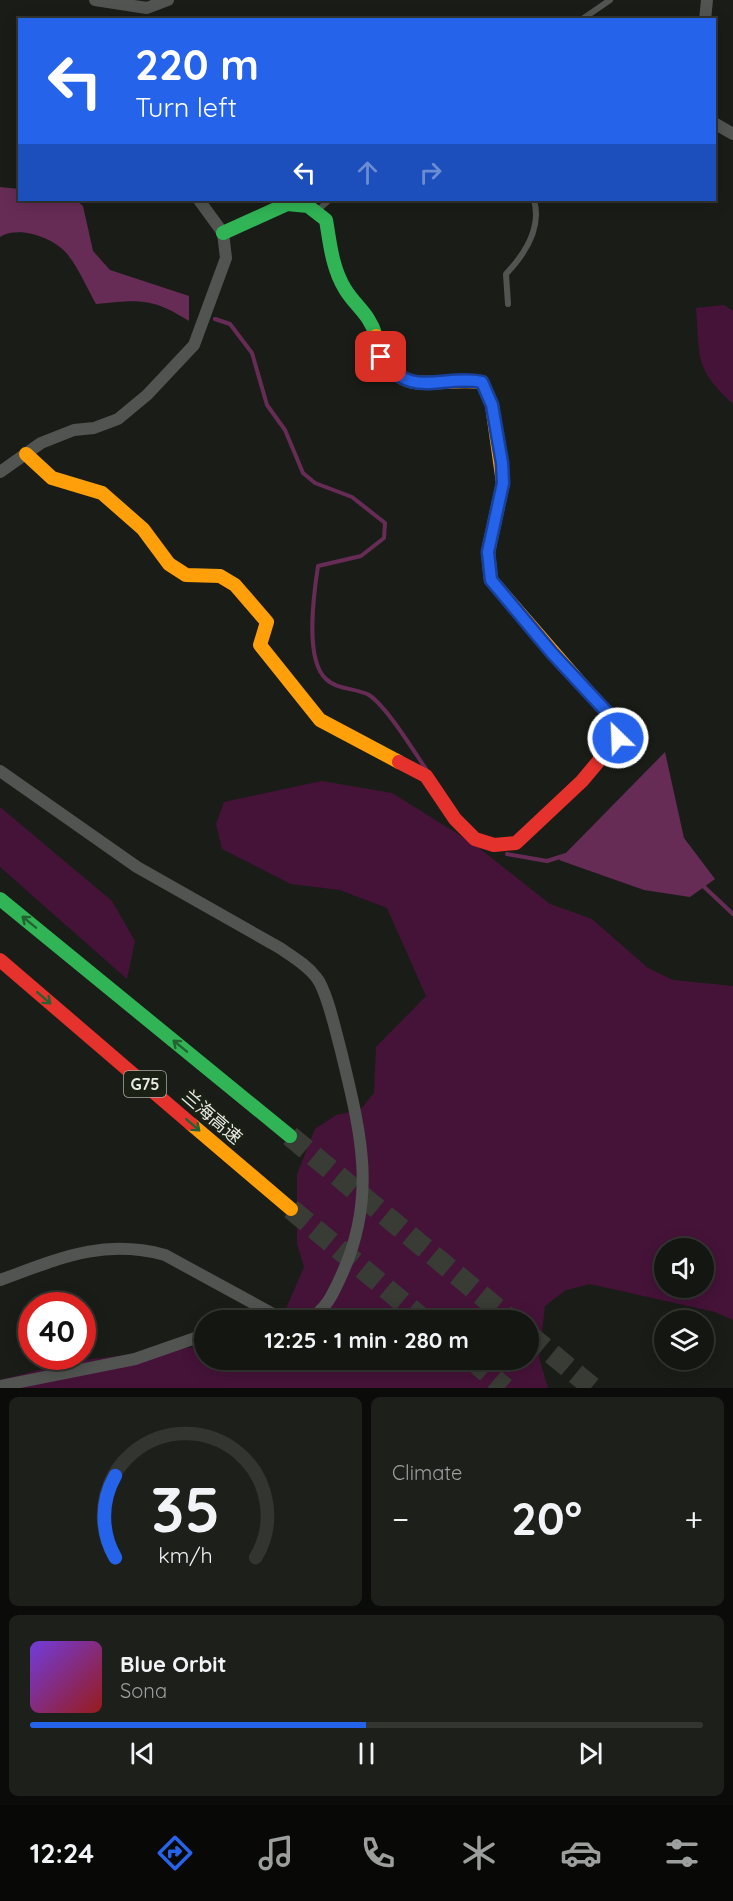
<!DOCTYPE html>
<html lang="en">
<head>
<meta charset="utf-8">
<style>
	body { margin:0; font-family:Quicksand,"Noto Sans SC",sans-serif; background:#1d1f1a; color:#f1f3f6; height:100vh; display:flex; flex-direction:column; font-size:22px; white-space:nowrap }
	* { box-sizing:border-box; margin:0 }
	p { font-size:20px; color:#9d9f9f }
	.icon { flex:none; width:33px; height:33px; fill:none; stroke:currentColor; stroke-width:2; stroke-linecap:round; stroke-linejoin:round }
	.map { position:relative; height:1388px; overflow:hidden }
	.sheet { display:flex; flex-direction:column; gap:9px; padding:9px; background:#0b0c09; flex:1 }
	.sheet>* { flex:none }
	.hud { position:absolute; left:18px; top:18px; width:698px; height:183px; border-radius:0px; box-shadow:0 3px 15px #0003,0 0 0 2px #333531; background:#2563eb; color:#fff; overflow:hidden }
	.fabs { position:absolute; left:654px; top:1238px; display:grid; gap:12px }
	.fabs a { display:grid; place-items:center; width:60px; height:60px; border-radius:50%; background:#141611; box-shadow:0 3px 15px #0003,0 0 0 2px #333531; font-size:30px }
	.speed { position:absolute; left:18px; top:1292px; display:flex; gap:12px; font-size:30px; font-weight:700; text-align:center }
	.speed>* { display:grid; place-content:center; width:78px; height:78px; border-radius:50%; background:#141611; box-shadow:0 3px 15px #0003,0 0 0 2px #333531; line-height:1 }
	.speed .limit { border:9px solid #d22; background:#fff; color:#111 }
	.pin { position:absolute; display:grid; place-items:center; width:51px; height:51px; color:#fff; margin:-26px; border-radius:12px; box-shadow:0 3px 9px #0006 }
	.me { position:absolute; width:66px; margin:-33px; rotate:336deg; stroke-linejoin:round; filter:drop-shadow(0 0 4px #0008) }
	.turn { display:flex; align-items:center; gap:21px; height:126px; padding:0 18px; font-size:27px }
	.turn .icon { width:78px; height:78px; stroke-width:2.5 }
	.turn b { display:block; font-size:42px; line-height:51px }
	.lanes { display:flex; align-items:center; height:57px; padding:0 18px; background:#0003; justify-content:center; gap:30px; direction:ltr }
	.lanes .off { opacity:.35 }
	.big { font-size:45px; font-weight:700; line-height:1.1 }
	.sheet .card { flex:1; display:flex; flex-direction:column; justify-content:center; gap:9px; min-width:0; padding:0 21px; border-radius:9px; background:#1d1f1a }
	.sheet .dial { align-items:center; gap:0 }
	.dial svg { height:156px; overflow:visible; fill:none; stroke:#333531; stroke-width:7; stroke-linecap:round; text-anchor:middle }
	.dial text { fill:#f1f3f6; stroke:none }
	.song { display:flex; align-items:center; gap:18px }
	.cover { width:72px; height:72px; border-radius:9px; background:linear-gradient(135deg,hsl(260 70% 55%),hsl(0 70% 35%)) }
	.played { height:6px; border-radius:3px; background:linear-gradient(90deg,#2563eb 50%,#333531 50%) }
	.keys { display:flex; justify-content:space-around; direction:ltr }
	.heat { display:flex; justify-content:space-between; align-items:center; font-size:33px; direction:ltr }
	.sheet .tiles { flex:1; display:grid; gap:9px; grid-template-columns:1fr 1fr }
	.card:last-child { grid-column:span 2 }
	.trip { position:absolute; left:194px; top:1310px; width:345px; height:60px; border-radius:30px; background:#141611; box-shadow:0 3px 15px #0003,0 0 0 2px #333531; font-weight:700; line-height:60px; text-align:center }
	.dock { display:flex; height:96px; justify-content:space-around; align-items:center; background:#080907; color:#9d9f9f }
	.dock .icon { width:42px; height:42px }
	.dock .active { color:#2563eb }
	.dock b { font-size:27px; color:#f1f3f6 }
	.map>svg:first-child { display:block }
</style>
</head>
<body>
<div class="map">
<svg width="733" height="1388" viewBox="0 0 733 1388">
	<rect width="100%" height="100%" fill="#1a1d17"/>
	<path fill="#451338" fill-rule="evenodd" d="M724 305 733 311V404C694 368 700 358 696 308Z
		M322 781 392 793 474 844 550 904 592 919 648 968 673 980 733 986V1320L715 1312 590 1284 566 1290 545 1306 539 1357 548 1388H0V1380L75 1361 204 1346V1359H528V1320H275L285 1311 304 1267 297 1244V1174L315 1129 336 1115 360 1110 374 1093 376 1047 426 996 387 908 340 890 291 884 222 849 216 824 224 802ZM664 1248H704V1287H664Z
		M0 807 112 901 135 941 127 979 0 867Z"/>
	<path fill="#672c56" d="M0 187 19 189 20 200H76L83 206 93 251 110 270 189 296V321C151 297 139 300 96 304 87 288 79 269 68 255 55 238 19 225 0 237Z
		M665 752 684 838 715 879 690 897 644 890 559 860Z"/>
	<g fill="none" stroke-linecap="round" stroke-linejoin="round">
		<path stroke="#672c56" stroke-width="4" d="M215 319 230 324 252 353 267 405 285 430 303 473 315 483 352 497 385 523 384 538 361 556 318 566C314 592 304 659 326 679 337 690 357 688 369 695 387 707 413 750 426 769
			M507 854 547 861 566 855
			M701 884 733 914"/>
		<path stroke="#393c35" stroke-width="21" stroke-dasharray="21 10" stroke-linecap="butt" d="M290 1136 511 1320
			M291 1209 424 1320
			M528 1334 593 1388
			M471 1359 505 1388"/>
		<path stroke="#525451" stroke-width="6" d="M581 20 610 0
			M316 212 329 200
			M508 304 506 274C524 255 542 228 534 200"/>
		<path stroke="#525451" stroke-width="12" d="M95 0 147 8 168 0
			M705 20 707 0
			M714 123 733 134
			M0 472 41 443 74 430 94 428 118 419 147 395 194 345 226 258 223 233 199 200
			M0 771 137 867 280 948C293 957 307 965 316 977 327 990 336 1033 341 1051 360 1130 378 1195 342 1274 334 1292 326 1311 307 1320
			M0 1280C58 1259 102 1238 165 1255L284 1320
			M0 1386 135 1359 204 1335"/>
		<path stroke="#30b455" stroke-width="14" d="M223 233 287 204 308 206 326 220C330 243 332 268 345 289 356 307 369 313 376 336
			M0 899 290 1136"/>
		<path stroke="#ff9f0a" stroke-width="14" d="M376 336C396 404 429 376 482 382L492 405 503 483 488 552 491 580 582 685
			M26 454 52 478 102 493 143 529 169 564 186 575 220 576 235 585 267 622 260 645 320 720 399 762
			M191 1124 291 1209"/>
		<path stroke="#e5322d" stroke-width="14" d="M399 762 426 776 455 819 475 839 494 845 516 843 582 781 618 738 616 722 582 685
			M0 960 191 1124"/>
	</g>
	<defs><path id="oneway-shaft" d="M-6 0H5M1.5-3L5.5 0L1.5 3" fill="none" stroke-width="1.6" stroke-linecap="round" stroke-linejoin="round" transform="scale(1.5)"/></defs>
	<g stroke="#246331">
		<use href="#oneway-shaft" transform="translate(29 922) rotate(-141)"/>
		<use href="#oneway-shaft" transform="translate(44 998) rotate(41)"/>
		<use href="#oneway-shaft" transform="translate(180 1046) rotate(-141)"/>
		<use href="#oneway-shaft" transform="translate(193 1125) rotate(41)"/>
	</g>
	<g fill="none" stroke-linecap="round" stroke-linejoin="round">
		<defs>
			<path id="route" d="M381 357C411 401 441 374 482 382L492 405 502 463 503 483 488 552 491 580 552 653 616 722 618 738"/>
		</defs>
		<use href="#route" stroke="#184099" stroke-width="15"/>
		<use href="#route" stroke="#2563eb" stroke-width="10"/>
	</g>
	<g text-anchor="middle" stroke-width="6" stroke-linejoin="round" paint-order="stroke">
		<rect fill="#1b2014" stroke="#aaada4" stroke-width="1.5" x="124" y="1071" width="42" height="26" rx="4.5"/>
		<g font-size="16" font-weight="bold" fill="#e7eae2">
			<text x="145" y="1090">G75</text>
		</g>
		<g font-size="18" fill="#e7eae2" stroke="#1b2014">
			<text transform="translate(212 1117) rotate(41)" y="6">兰海高速</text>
		</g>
	</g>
</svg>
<div class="fabs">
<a><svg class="icon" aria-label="sound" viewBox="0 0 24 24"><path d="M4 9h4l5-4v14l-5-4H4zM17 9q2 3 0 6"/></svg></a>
<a><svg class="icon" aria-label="layers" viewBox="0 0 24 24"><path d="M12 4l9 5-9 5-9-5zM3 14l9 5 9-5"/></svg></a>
</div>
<div class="speed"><div class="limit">40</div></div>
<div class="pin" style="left:381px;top:357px;background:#d93025"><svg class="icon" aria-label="arrive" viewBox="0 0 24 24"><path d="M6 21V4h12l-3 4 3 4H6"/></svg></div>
<svg class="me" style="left:618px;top:738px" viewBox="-20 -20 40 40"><circle r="17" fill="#2563eb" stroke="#fff" stroke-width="3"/><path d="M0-11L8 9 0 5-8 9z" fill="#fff"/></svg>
<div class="trip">12:25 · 1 min · 280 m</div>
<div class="hud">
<div class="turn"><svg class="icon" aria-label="left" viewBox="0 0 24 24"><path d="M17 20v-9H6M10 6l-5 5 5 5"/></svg><div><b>220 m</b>Turn left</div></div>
<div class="lanes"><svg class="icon" aria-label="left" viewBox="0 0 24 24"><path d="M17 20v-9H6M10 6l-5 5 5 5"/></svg><svg class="icon off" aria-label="ahead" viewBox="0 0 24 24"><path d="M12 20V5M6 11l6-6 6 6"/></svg><svg class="icon off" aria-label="right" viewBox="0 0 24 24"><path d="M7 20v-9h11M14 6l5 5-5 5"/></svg></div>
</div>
</div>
<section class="sheet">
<div class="tiles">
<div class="card dial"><svg viewBox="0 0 100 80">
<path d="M14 69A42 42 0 1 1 86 69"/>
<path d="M14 69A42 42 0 0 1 14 27" stroke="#2563eb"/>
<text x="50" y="56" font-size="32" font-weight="700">35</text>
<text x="50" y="72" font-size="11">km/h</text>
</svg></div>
<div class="card"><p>Climate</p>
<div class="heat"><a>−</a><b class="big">20°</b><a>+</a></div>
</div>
<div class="card">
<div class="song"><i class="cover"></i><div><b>Blue Orbit</b><p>Sona</p></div></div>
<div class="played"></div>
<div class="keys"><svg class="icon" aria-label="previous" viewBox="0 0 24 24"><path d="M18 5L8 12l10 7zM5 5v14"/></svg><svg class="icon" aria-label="pause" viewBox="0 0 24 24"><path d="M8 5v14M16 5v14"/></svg><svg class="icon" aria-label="next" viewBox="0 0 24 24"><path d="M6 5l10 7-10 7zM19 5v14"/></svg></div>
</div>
</div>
</section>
<nav class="dock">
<b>12:24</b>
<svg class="icon active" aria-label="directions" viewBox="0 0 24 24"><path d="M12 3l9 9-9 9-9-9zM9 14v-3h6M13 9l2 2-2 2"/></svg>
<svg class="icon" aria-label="music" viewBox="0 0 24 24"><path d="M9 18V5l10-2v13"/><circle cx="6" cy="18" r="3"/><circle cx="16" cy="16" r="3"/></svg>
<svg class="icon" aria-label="phone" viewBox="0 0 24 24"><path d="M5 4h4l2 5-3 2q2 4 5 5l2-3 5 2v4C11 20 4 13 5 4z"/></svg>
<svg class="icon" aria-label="climate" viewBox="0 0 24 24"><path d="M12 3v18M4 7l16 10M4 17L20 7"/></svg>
<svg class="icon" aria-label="car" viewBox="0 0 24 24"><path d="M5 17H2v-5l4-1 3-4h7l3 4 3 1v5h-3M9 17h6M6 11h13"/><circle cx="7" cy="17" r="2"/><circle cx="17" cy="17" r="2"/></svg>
<svg class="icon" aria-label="filters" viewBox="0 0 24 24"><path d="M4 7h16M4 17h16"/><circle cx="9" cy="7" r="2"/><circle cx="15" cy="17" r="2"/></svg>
</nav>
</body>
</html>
